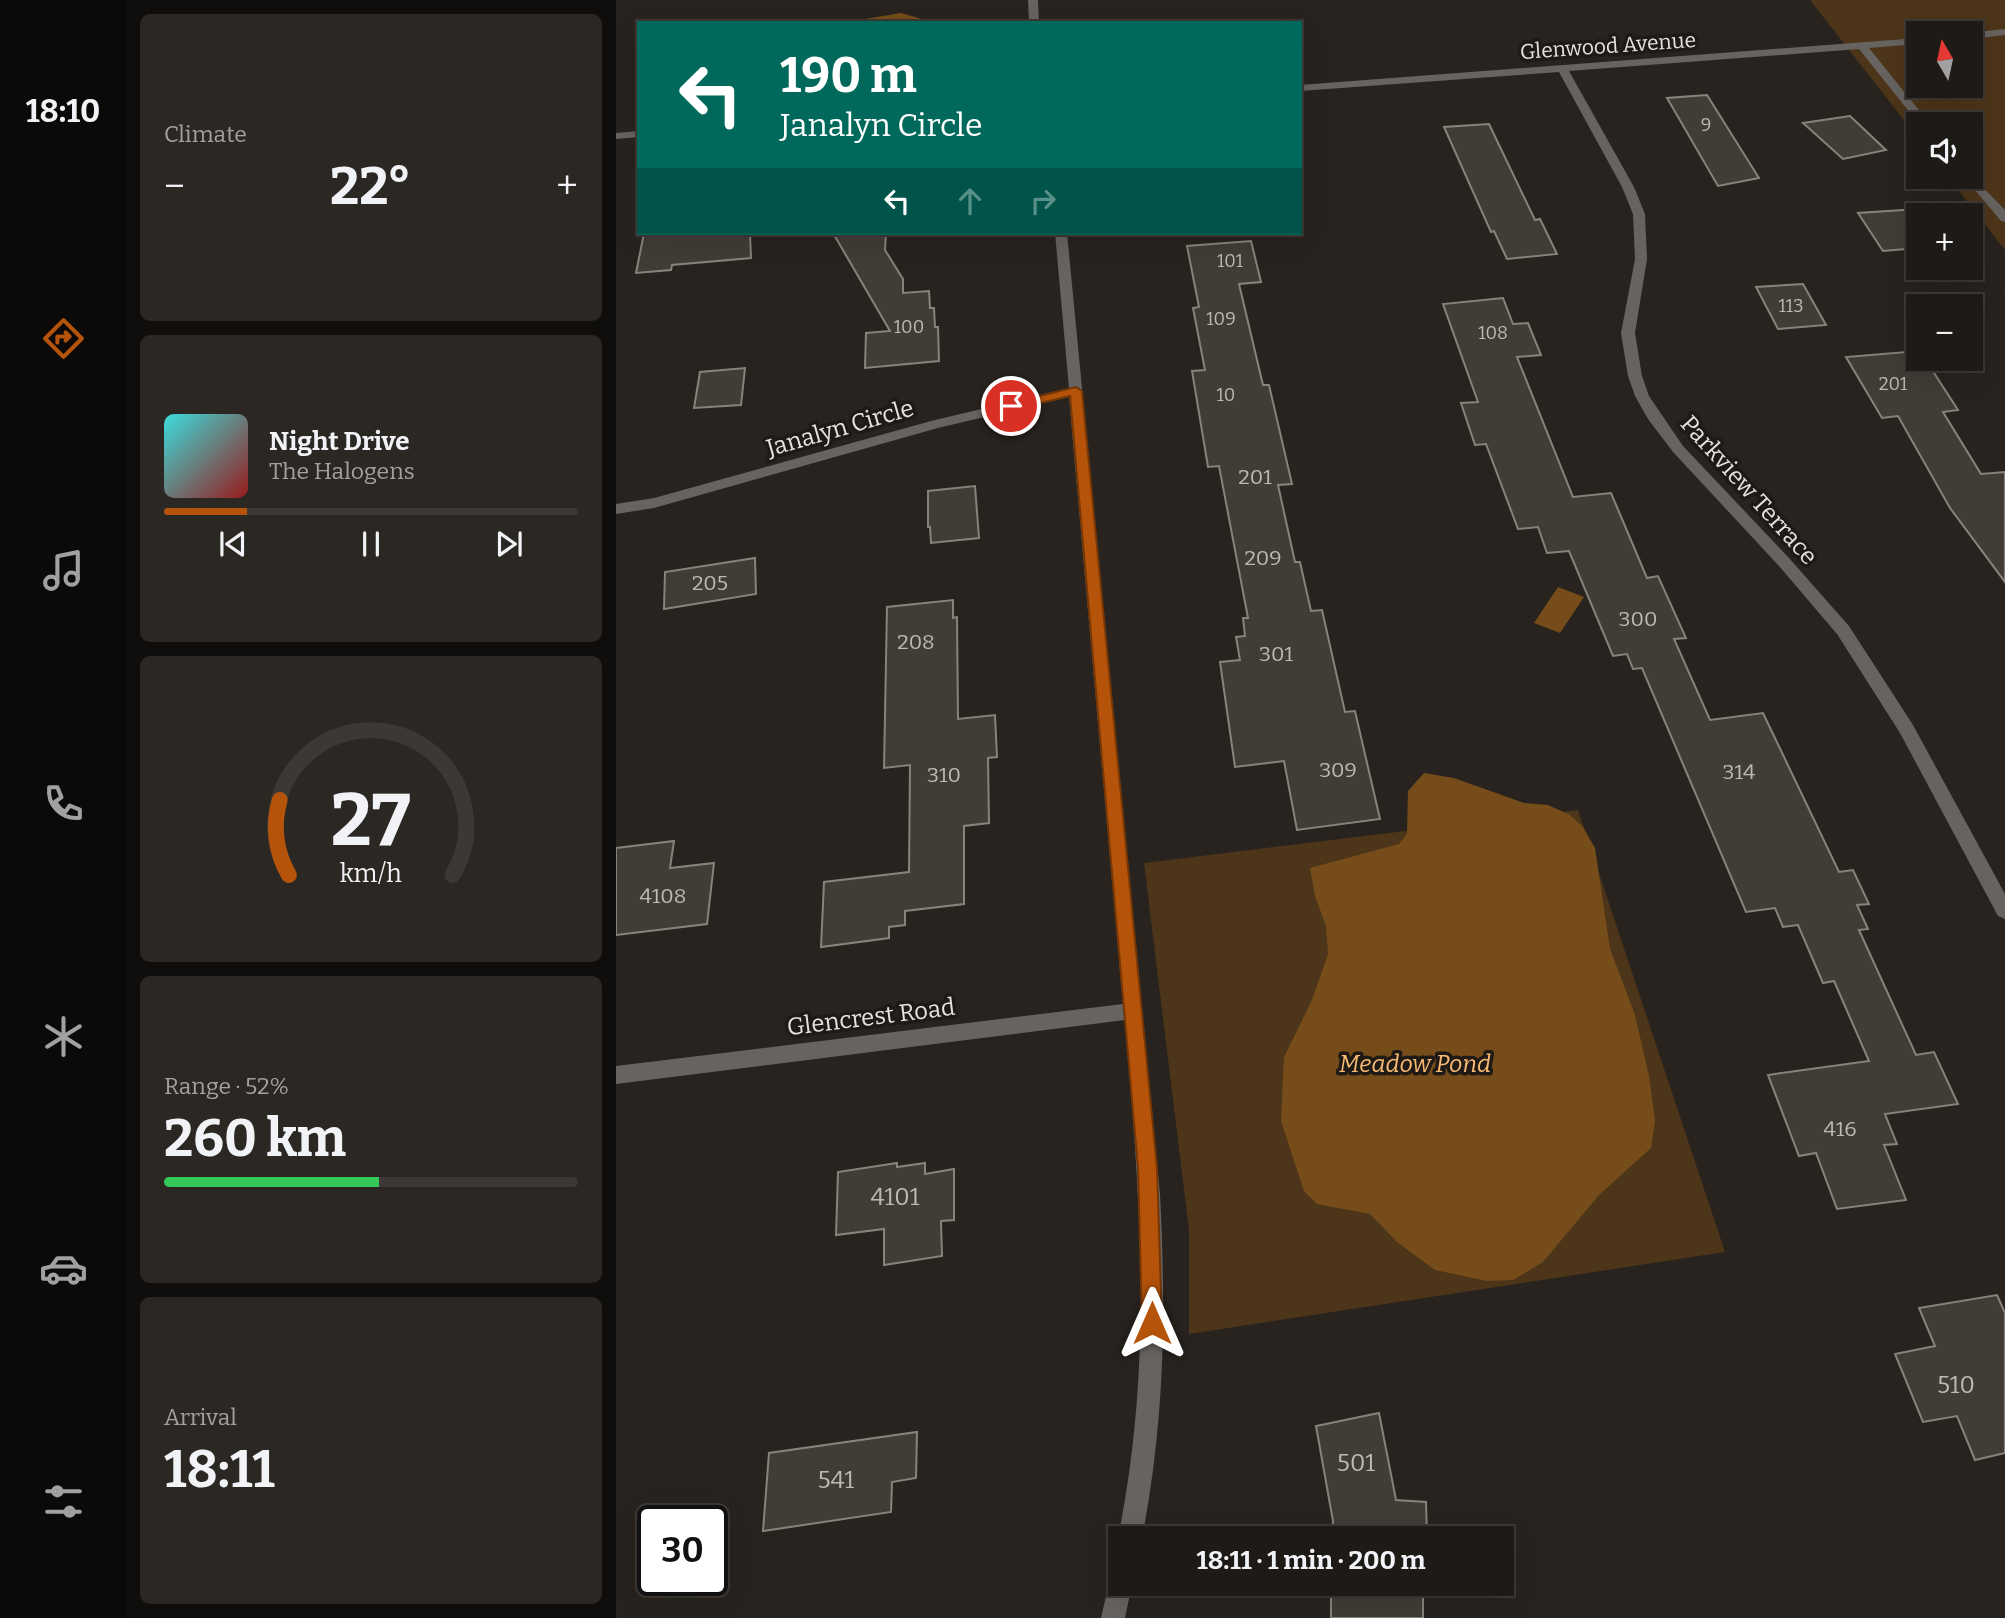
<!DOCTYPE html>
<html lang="en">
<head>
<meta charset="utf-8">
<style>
	body { margin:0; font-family:Bitter,serif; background:#2b2723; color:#f1f3f6; height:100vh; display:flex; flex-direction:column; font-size:26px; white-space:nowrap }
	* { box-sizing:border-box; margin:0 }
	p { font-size:23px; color:#a1a1a1 }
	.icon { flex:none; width:38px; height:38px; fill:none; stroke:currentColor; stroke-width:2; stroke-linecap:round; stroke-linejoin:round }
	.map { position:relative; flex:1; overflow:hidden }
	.sheet { display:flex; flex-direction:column; gap:14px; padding:14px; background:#100e0c; width:490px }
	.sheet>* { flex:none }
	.guide { position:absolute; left:21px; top:21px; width:665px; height:214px; border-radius:0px; box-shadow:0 7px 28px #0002,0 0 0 2px #3c3835; background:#00695c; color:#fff; overflow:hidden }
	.needle { width:46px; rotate:351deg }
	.tools { position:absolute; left:1290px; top:21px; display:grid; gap:14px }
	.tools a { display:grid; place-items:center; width:77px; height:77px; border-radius:0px; background:#1e1a16; box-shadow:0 7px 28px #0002,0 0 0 2px #3c3835; font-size:35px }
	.speed { position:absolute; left:21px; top:1505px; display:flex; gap:14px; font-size:35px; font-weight:700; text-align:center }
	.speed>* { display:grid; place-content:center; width:91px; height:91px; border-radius:50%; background:#1e1a16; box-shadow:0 7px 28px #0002,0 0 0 2px #3c3835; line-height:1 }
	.speed .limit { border:4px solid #111; border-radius:10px; background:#fff; color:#111 }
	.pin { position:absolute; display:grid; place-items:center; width:60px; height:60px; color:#fff; margin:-30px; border:4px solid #fff; border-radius:50%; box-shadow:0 2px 7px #0007 }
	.me { position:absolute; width:77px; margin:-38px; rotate:0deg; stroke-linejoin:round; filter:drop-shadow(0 0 5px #0008) }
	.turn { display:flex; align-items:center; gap:24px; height:147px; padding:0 28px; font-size:32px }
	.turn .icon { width:91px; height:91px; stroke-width:2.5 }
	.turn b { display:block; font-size:49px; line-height:60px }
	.lanes { display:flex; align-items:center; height:66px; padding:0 28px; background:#0003; justify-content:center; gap:35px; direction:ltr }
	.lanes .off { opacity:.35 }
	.big { font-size:52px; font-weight:700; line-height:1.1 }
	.sheet .card { flex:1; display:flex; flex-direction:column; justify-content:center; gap:10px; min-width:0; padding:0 24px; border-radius:10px; background:#2b2723 }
	.sheet .dial { align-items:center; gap:0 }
	.dial svg { height:182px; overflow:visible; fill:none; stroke:#3c3835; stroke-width:7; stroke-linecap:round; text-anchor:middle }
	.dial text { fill:#f1f3f6; stroke:none }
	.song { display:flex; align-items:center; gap:21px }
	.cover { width:84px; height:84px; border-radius:10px; background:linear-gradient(135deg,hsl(180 70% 55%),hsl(0 70% 35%)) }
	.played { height:7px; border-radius:4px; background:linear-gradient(90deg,#b45309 20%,#3c3835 20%) }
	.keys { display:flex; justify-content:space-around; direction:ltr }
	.heat { display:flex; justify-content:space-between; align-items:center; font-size:38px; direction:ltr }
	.charge { height:10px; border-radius:5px; background:linear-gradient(90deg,#34c759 52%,#3c3835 0) }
	.trip { position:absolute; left:492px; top:1526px; width:406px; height:70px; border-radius:0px; background:#1e1a16; box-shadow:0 7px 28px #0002,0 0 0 2px #3c3835; font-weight:700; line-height:70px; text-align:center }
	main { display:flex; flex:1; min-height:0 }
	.tab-bar { display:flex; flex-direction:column; width:126px; justify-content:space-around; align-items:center; background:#0c0a09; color:#a1a1a1 }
	.tab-bar .icon { width:49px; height:49px }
	.tab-bar .active { color:#b45309 }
	.tab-bar b { font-size:32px; color:#f1f3f6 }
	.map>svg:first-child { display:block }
</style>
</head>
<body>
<main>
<nav class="tab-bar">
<b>18:10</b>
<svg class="icon active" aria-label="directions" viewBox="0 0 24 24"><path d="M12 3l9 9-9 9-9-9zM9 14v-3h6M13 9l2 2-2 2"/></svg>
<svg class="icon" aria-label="music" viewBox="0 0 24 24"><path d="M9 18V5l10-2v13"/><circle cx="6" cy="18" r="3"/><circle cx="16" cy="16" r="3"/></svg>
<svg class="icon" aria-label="phone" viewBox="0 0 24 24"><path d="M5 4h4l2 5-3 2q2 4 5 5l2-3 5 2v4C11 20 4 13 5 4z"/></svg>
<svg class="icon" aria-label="climate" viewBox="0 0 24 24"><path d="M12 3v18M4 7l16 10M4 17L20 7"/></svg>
<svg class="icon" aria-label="car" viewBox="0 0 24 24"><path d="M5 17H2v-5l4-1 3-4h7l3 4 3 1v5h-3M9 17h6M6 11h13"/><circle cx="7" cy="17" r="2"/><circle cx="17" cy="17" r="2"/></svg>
<svg class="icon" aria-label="filters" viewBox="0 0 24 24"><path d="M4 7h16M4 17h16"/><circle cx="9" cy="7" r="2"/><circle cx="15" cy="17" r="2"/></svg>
</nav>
<section class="sheet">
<div class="card"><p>Climate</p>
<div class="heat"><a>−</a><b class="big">22°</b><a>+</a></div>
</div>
<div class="card">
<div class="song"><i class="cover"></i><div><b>Night Drive</b><p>The Halogens</p></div></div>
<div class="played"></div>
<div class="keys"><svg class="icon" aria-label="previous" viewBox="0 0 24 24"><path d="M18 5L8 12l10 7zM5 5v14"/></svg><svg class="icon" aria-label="pause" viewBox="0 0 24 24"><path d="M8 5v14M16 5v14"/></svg><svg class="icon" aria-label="next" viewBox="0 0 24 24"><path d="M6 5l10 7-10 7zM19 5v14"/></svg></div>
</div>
<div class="card dial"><svg viewBox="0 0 100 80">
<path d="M14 69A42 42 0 1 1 86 69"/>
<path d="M14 69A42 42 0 0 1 10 36" stroke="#b45309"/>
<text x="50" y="56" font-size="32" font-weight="700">27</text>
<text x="50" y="72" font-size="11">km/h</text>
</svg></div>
<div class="card"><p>Range · 52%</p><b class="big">260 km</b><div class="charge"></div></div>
<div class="card"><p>Arrival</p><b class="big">18:11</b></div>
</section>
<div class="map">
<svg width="1389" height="1618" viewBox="0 0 1389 1618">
	<rect width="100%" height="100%" fill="#28231e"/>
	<path fill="#4d3519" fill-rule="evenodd" d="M1194 0H1389V250L1332 177H1354V124H1302V138ZM1302 33H1354V86H1302Z
		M962 810 1109 1252 573 1334V1230L528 863Z"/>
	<path fill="#764d1a" d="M285 13 320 23H225Z
		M942 587 968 597 944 633 918 623Z
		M808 773 838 778 908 803 932 805 954 815 967 827 979 848 994 949 1019 1015 1033 1076 1039 1121 1035 1148 983 1195 927 1262 897 1280 871 1281 819 1270 781 1242 754 1214 701 1204 688 1191 665 1121 668 1057 696 1000 712 954 710 926 699 896 694 868 783 844 791 834 792 791Z"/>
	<path fill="#423c37" stroke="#88827c" stroke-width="2" d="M1091 95 1143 178 1102 186 1051 98Z
		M1234 116 1270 150 1227 159 1187 123Z
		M873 124 919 220 924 219 941 254 891 259 878 231 875 232 828 127Z
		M1302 209V248L1267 251 1242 213Z
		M28 233H134L135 258 56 265 55 270 20 273Z
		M217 233H270L269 250 287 279V293L313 291 314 308H318L319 327H322L323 361 249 368 250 333 274 331Z
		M635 241 645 282 623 284 647 385H653L676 484 662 485 679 562H684L695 611 706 610 729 712 739 711 764 819 681 830 668 761 619 767 604 662 624 660 620 637 629 636 627 618H632L603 466 592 467 576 371 589 370 577 308 583 307 571 246Z
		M1187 284 1210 325 1162 329 1140 287Z
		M887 298 897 324 912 323 925 355 901 357 957 497 995 493 1031 578 1042 576 1070 638 1058 639 1094 720 1147 713 1223 872 1237 870 1253 904 1241 905 1252 929 1243 930 1300 1055 1318 1052 1342 1104 1269 1114 1281 1144 1268 1145 1290 1200 1221 1209 1200 1153 1183 1156 1152 1075 1253 1061 1218 981 1207 983 1182 925 1167 927 1159 908 1130 912 1026 668 1017 669 1011 654 997 656 953 551 931 553 922 527 902 529 870 444 859 445 845 403 862 402 827 304Z
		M1302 351V359H1309L1342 410 1327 412 1365 474 1389 472V582L1334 508 1282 416 1266 418 1230 357Z
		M129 368 125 405 78 408 84 372Z
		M359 486 363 538 315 543 314 527H312V491Z
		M139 558 140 594 48 609 49 572Z
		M337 600V618L341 617 342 719 379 715 381 757 372 758 373 823 348 826V904L289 911V925L273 927V938L205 947 208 882 293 872 294 765 268 768 271 607Z
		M58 841 54 868 98 863 91 924 0 935V848Z
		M281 1163V1167L309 1163V1174L338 1169V1220L325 1221 326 1256 268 1265V1229L220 1235 222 1172Z
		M1381 1295 1389 1313V1453L1359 1460 1341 1416 1307 1422 1279 1354 1319 1346 1303 1308Z
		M763 1413 780 1500 810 1502 811 1538H716L717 1521 700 1426Z
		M301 1432 300 1478 276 1482 275 1512 147 1531 153 1453Z
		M715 1584H811V1590H807V1618H715Z"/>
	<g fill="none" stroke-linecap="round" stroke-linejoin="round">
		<path fill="#666361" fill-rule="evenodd" d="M412 0H422L423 23H413Z
			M1389 29V35L1354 39 1352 33Z
			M1302 38V44L1253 48 1314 124H1303L1243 49 953 71 1018 187 1029 214 1031 259 1019 333 1026 376 1033 396 1067 446 1173 558 1233 626 1297 725 1389 894V919L1382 916 1284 733 1221 634 1163 566 1057 452 1032 419 1019 396 1012 376 1005 333 1019 259 1017 214 1006 187 943 72 684 91V85Z
			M23 131V137L0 139V133Z
			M1354 174 1389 210V222L1385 221 1348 177H1354Z
			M439 233H451L544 1194C550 1313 549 1420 526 1538H504V1543L502 1538C538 1360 524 1199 509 1020L0 1084V1066L507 1004 453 397 322 428 38 508 0 514V504L38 498 315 421 453 388Z
			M504 1572V1584H516L509 1618H485L495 1575Z"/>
	</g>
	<path fill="#b45309" stroke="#753606" stroke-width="2" d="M460 387 466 391 541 1168 546 1323 543 1330 536 1333 529 1330 526 1323 522 1168 454 396 395 410 389 406 391 404Z"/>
	<g text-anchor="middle" stroke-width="7" stroke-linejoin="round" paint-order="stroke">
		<g font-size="18" fill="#bdb9b5">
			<text x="1090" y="131">9</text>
			<text x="614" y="267">101</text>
			<text x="1175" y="312">113</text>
			<text x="605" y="325">109</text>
			<text x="293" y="333">100</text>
			<text x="877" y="339">108</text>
			<text x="1277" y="390">201</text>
			<text x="610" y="401">10</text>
		</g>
		<g font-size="21" fill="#e6e3df" stroke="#1f1a15">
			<text transform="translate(992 46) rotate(-4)" y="7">Glenwood Avenue</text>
		</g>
		<g font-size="21" fill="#bdb9b5">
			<text x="639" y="484">201</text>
			<text x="647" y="565">209</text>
			<text x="94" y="590">205</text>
			<text x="1022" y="626">300</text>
			<text x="300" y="649">208</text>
			<text x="660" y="661">301</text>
			<text x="722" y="777">309</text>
			<text x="1123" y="779">314</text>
			<text x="328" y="782">310</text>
			<text x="47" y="903">4108</text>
			<text x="1224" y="1136">416</text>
		</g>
		<g font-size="24" fill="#e6e3df" stroke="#1f1a15">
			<text transform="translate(224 428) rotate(-16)" y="8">Janalyn Circle</text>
			<text transform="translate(1133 490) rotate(48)" y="8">Parkview Terrace</text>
			<text transform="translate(255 1017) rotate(-7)" y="8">Glencrest Road</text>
		</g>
		<g font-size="24" font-style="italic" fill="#fbba73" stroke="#1f1a15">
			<text x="799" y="1072">Meadow Pond</text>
		</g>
		<g font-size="24" fill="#bdb9b5">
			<text x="279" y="1205">4101</text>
			<text x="1340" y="1393">510</text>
			<text x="740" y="1471">501</text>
			<text x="220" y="1488">541</text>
		</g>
	</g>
</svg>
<div class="tools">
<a><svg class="needle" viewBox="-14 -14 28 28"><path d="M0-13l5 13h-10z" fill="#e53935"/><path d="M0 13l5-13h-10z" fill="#a1a1a1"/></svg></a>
<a><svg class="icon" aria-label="sound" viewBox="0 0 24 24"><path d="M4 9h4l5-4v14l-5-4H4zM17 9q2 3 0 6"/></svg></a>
<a>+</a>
<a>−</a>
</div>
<div class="speed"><div class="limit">30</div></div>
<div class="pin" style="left:395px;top:406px;background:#d93025"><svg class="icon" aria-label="arrive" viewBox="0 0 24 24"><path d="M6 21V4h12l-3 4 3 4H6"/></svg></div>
<svg class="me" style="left:536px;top:1323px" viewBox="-20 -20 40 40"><path d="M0-17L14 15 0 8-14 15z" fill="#b45309" stroke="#fff" stroke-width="4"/></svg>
<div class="trip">18:11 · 1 min · 200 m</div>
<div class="guide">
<div class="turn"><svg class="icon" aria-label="left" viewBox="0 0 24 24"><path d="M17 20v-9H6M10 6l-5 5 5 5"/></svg><div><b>190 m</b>Janalyn Circle</div></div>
<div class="lanes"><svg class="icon" aria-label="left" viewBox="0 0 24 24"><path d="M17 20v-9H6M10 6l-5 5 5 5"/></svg><svg class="icon off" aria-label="ahead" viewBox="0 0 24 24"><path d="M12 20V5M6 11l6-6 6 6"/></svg><svg class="icon off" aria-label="right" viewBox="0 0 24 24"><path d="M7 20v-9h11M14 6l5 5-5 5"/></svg></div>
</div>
</div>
</main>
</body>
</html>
